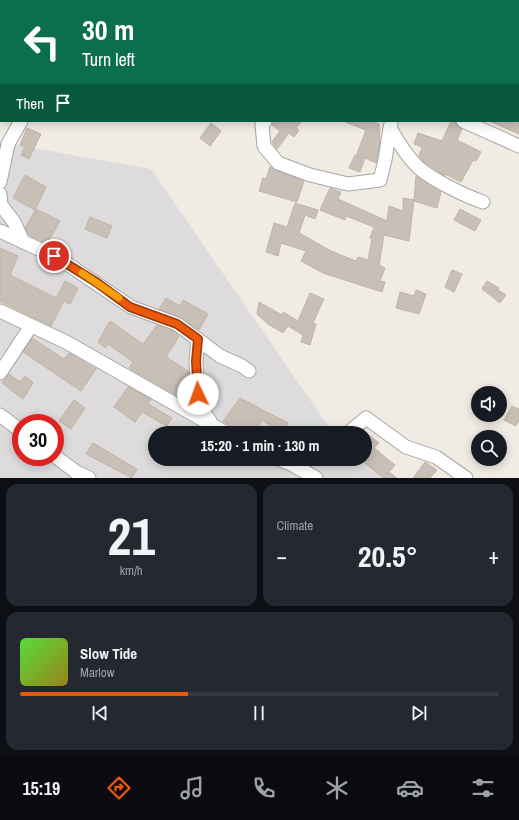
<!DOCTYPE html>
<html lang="en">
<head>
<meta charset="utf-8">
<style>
	body { margin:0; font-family:"Archivo Narrow",sans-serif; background:#242831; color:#f1f3f6; height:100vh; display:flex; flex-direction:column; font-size:15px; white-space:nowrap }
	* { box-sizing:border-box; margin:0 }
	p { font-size:13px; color:#9ea1a6 }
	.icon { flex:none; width:22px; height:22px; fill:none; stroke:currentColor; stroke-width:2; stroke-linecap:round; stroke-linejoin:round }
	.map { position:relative; height:478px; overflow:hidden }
	.drawer { display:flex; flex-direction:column; gap:6px; padding:6px; background:#0d0f14; flex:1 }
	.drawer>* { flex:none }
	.guide { position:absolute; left:0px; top:0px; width:519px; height:122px; box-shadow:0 2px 10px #0003; background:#0b6e4f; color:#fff; overflow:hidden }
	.tools { position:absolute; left:471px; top:386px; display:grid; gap:8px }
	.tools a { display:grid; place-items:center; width:36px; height:36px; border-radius:50%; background:#171b24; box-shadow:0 2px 10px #0003; font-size:20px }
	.speed { position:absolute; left:12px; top:414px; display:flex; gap:8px; font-size:20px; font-weight:700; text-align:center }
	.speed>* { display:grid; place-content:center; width:52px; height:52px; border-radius:50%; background:#171b24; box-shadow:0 2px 10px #0003; line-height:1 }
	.speed .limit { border:6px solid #d22; background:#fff; color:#111 }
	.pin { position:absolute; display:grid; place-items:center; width:34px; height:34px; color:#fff; margin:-17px; border:2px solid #fff; border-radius:50%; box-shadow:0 1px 4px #0007 }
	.me { position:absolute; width:44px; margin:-22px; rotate:357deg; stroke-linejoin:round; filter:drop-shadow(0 0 3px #0008) }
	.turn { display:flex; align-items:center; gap:14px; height:84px; padding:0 16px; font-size:18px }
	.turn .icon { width:52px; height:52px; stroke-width:2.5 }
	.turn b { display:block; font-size:28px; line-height:34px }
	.then { display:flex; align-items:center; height:38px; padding:0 16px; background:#0003; gap:8px; font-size:15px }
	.big { font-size:30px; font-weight:700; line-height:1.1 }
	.drawer .card { flex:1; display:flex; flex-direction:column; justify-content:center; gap:6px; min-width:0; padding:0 14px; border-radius:12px; background:#242831 }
	.drawer .dial { align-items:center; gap:0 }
	.dial b { font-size:52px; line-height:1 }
	.song { display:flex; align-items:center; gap:12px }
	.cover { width:48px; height:48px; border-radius:6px; background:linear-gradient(135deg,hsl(110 70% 55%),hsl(50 70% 35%)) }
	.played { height:4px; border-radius:2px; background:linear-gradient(90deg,#ea580c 35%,#363941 35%) }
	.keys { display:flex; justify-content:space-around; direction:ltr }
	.heat { display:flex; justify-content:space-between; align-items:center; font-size:22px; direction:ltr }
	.drawer .tiles { flex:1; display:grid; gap:6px; grid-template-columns:1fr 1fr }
	.card:last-child { grid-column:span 2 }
	.trip { position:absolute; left:148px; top:426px; width:224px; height:40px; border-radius:20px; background:#171b24; box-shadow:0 2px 10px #0003; font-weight:700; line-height:40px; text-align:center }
	.tab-bar { display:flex; height:64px; justify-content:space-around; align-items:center; background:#090b0e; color:#9ea1a6 }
	.tab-bar .icon { width:28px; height:28px }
	.tab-bar .current { color:#ea580c }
	.tab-bar b { font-size:18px; color:#f1f3f6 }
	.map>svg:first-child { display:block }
</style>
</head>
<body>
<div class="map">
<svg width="519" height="478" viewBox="0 0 519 478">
	<rect width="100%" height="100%" fill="#f0ece4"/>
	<path fill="#dddbdb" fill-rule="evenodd" d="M0 142 151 169 333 433H155V459H360L388 478H0ZM21 423H55V457H21Z"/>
	<path fill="#c8bfb7" stroke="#c3b3a5" d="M273 121H302L296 128 299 130 294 137 289 133 277 149 272 142 280 131 272 125Z
		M343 121H372L379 124 380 143 376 163 365 158 360 172 349 168 355 155 356 156 366 130Z
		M451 121 455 122 462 129 457 140 481 152 476 161 473 160 461 182 445 174V176L424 162 419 156 422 147 414 144 418 133 442 141Z
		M489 121H519V134Z
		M211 123 221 131 210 146 200 138Z
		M27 128 41 134 29 159 21 155 25 147 20 145Z
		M270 167 304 181 297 202 259 191 263 178 266 179Z
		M25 175 46 187 35 210 13 198Z
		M416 176 441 192 437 208 414 201Z
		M330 188 341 192 338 199 387 221 389 206 403 211V198L414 200 409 241 384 235 379 265 385 268 380 281 385 282 382 292 323 273 301 261 306 251 281 243 278 256 266 252 274 223 287 227 295 203 318 210 315 219 305 215 299 233 331 251 356 261 358 257 368 260 372 239 370 238 374 227 346 216 345 220 320 210Z
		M36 209 60 221 47 244 29 235 25 228Z
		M460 209 481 220 475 231 454 220Z
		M90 217 112 226 107 238 85 229Z
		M0 248 18 256 10 275 56 298 65 281 78 288 70 304 64 301 51 326 0 301Z
		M452 270 462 274 454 292 445 287Z
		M487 281 499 288 498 290 506 295 500 303 482 289Z
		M416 290 426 294 419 314 396 308 400 292 414 296Z
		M310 293 324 299 313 323 316 324 310 345 301 342 303 335 288 326 283 333 268 324 257 314 259 302 282 315 283 312 298 321Z
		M166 298 180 306 183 300 208 314 199 330 180 317 159 309Z
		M110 321 143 344 157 325 173 331 179 336 166 357 188 371 189 375 176 395 129 368 133 362 108 344 106 348 98 342Z
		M32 338 64 359 69 353 96 369 81 391 23 352Z
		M9 374 20 382 25 376 33 383 23 399 2 383Z
		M128 387 151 399 148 404 172 418 167 426 142 412 135 422 114 407Z
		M240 398 288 423 282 433 262 420 255 433H243L223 421Z
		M74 400 85 408 71 429 59 421Z
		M512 406 519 409V420L516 426 504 420Z
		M365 432 379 443 374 448 395 465 389 472 397 478H383L365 463Z
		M93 443 137 469 132 478 86 454Z
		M425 462 437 470 430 478H413Z"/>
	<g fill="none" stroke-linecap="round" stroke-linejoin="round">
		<defs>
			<path id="minor" d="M249 0 251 1
				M447 0 448 1
				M518 0 519 1
				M323 1 324 0
				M518 77H519
				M265 121 262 125 264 146 278 163 310 175 348 184 380 180 385 160 390 128
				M463 121 519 146
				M391 124 390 128C398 142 407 157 419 168 433 180 465 196 483 202
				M0 182 8 144 21 121
				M0 194 1 205 14 222 23 242
				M0 231 41 250 66 263 131 307 177 324 220 356 242 366 249 371
				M0 311 66 342 226 433
				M198 339 196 361 198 404 210 421
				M0 373 31 326
				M0 415 21 431
				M348 433 366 418 406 447 436 457 466 478
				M55 456 76 472 89 478
				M277 459 291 464 316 478
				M291 464 311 459"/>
		</defs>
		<use href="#minor" stroke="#a6a6a6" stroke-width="15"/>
		<use href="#minor" stroke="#fff" stroke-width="13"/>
	</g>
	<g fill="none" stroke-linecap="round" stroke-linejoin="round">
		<defs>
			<path id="route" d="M54 256 96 282 130 307 177 324 198 339 196 361 198 394"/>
		</defs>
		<use href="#route" stroke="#983908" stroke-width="10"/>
		<use href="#route" stroke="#ea580c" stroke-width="7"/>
		<path stroke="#f59e0b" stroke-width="7" d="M82 273 119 298"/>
	</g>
</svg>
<div class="tools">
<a><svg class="icon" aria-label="sound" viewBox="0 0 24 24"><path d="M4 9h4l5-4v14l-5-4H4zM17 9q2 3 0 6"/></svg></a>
<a><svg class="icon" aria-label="search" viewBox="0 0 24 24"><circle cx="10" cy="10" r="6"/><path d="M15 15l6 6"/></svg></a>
</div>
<div class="speed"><div class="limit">30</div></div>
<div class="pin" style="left:54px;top:256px;background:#d93025"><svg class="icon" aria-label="arrive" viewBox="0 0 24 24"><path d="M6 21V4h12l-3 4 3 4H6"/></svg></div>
<svg class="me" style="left:198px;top:394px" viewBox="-20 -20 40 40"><circle r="19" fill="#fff"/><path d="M0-13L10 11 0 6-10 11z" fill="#ea580c"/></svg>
<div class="trip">15:20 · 1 min · 130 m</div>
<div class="guide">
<div class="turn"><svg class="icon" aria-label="left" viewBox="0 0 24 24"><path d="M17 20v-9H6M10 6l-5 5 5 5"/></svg><div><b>30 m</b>Turn left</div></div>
<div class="then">Then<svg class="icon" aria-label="arrive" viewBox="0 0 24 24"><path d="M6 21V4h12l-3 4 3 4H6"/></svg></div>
</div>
</div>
<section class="drawer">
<div class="tiles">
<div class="card dial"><b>21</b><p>km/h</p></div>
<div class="card"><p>Climate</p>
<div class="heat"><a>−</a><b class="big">20.5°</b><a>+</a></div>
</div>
<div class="card">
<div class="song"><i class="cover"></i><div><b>Slow Tide</b><p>Marlow</p></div></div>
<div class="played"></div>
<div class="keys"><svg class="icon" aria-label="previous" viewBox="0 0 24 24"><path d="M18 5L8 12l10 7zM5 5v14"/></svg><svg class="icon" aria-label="pause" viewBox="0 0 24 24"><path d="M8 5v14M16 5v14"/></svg><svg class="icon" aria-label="next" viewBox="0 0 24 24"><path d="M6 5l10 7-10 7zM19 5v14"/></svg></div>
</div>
</div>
</section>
<nav class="tab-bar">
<b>15:19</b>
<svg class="icon current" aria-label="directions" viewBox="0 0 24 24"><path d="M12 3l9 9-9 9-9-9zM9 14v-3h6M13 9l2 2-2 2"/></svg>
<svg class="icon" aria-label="music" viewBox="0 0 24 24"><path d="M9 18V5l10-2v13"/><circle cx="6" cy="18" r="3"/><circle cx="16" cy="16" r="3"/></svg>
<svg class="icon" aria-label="phone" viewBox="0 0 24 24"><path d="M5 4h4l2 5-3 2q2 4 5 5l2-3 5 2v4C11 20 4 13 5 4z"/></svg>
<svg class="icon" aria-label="climate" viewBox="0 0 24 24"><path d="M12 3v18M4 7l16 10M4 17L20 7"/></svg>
<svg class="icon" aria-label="car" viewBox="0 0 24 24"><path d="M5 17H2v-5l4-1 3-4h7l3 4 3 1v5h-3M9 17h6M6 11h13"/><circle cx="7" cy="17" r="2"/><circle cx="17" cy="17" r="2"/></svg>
<svg class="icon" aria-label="filters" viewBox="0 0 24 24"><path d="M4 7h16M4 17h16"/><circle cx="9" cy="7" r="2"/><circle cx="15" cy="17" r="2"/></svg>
</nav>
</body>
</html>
